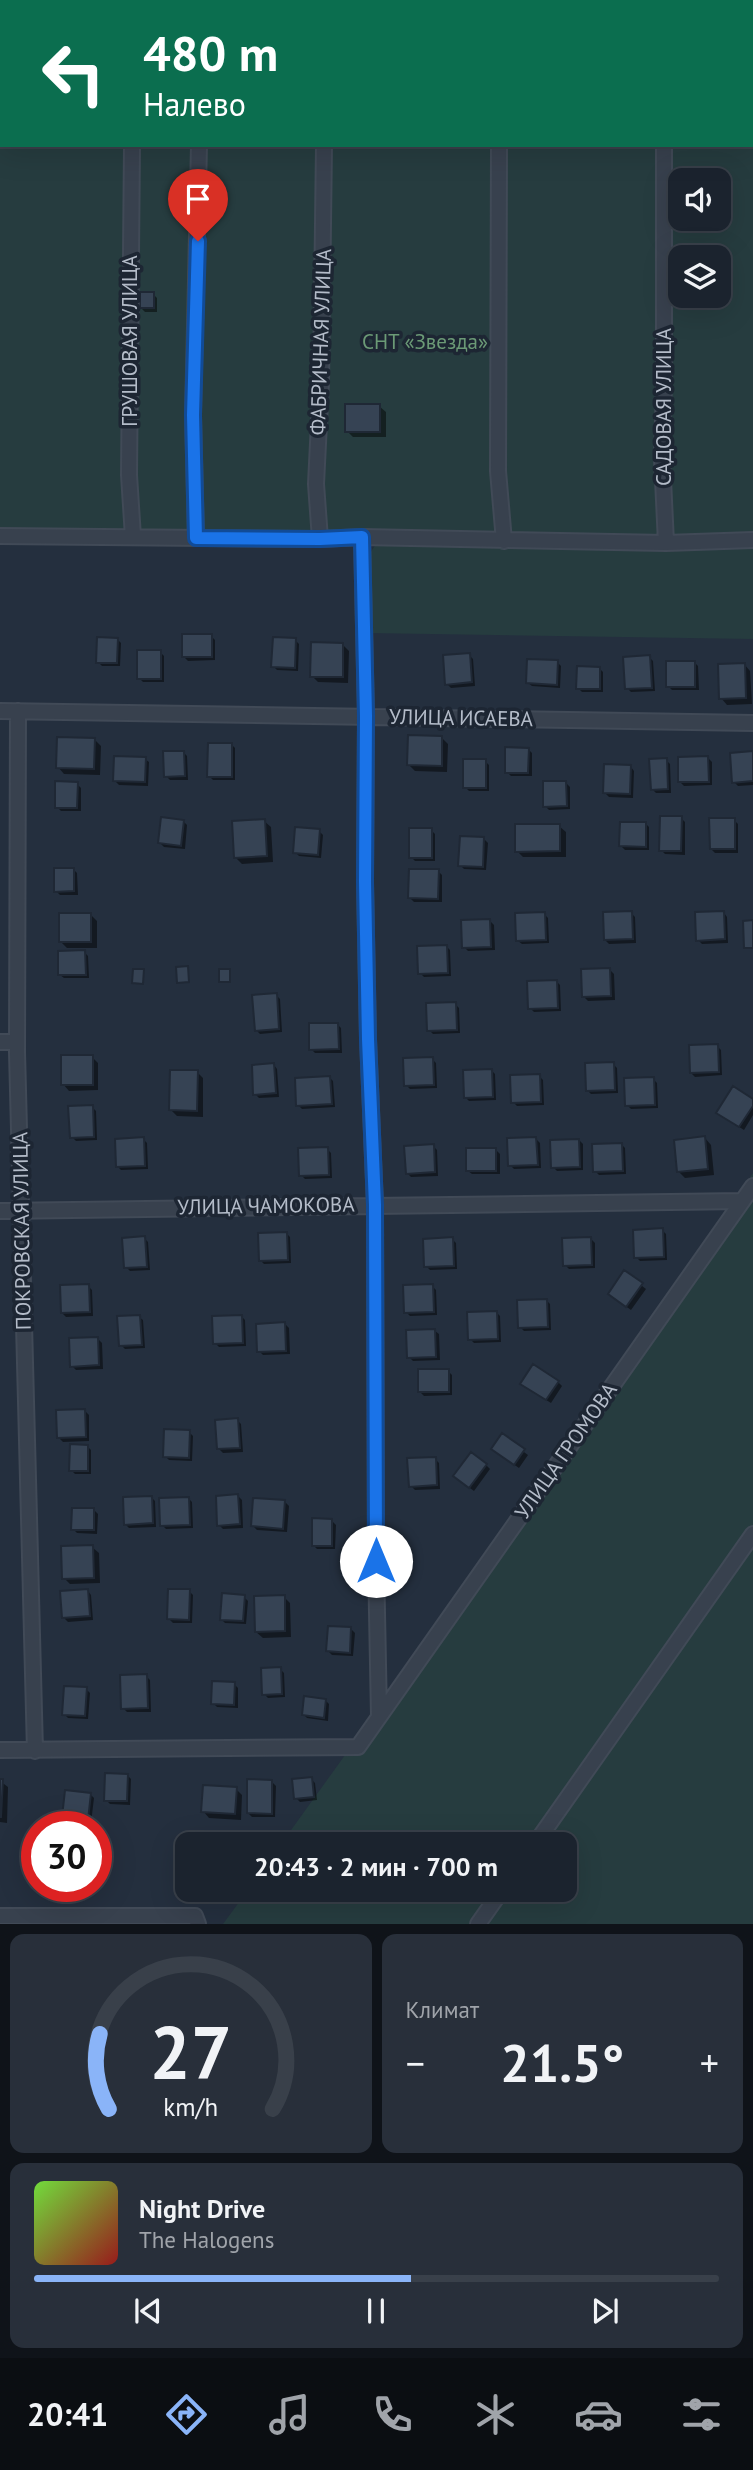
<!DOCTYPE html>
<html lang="ru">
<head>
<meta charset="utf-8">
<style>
	body { margin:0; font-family:"PT Sans",sans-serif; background:#282f3a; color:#f1f3f6; height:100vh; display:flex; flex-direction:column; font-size:26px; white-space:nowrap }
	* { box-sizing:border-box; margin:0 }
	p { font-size:23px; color:#a0a4aa }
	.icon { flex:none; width:38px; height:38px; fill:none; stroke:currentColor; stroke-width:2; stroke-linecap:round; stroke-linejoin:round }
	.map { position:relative; height:1924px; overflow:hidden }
	.panel { display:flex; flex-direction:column; gap:10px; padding:10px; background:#0f1319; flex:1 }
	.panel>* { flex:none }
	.top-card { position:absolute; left:0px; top:0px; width:754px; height:147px; box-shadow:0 7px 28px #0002,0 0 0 2px #39404a; background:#0b6e4f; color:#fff; overflow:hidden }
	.fabs { position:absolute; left:668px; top:168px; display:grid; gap:14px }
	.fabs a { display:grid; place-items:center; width:63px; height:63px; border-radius:14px; background:#1b232e; box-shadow:0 7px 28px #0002,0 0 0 2px #39404a; font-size:35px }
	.speed { position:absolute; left:21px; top:1811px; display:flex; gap:14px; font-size:35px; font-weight:700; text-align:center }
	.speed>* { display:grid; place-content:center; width:91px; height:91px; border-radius:50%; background:#1b232e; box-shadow:0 7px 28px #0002,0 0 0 2px #39404a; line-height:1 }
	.speed .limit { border:10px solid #d22; background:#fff; color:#111 }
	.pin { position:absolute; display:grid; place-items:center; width:60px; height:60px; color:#fff; margin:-72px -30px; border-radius:50% 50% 50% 0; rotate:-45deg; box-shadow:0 0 7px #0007 }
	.pin .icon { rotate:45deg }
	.me { position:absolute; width:77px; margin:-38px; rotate:0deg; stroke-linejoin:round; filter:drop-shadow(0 0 5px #0008) }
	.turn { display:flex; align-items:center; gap:24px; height:147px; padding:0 28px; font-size:32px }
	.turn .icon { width:91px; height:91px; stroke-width:2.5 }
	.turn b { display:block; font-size:49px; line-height:60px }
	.big { font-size:52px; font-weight:600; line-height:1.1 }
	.panel .tile { flex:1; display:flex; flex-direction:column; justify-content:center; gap:10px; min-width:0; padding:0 24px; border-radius:14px; background:#282f3a }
	.panel .dial { align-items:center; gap:0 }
	.dial svg { height:182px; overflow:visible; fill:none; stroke:#39404a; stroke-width:7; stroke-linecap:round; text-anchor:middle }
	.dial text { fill:#f1f3f6; stroke:none }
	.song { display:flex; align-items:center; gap:21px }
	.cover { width:84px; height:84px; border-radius:10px; background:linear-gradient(135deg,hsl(100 70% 55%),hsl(0 70% 35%)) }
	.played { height:7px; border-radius:4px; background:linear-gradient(90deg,#8ab4f8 55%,#39404a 55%) }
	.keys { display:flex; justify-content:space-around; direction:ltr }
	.heat { display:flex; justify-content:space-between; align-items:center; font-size:38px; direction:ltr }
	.panel .tiles { flex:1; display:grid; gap:10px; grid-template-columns:1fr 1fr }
	.tile:last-child { grid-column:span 2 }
	.trip { position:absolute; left:175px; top:1832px; width:402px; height:70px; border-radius:14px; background:#1b232e; box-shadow:0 7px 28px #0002,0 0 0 2px #39404a; font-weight:600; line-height:70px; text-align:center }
	.dock { display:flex; height:112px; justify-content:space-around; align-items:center; background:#0b0e12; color:#a0a4aa }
	.dock .icon { width:49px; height:49px }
	.dock .current { color:#8ab4f8 }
	.dock b { font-size:32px; color:#f1f3f6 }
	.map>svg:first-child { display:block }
</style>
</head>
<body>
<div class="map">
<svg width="753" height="1924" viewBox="0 0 753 1924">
	<rect width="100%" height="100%" fill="#242f3e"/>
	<path fill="#263c3f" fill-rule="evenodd" d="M0 0H753V639L366 633 368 556 378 541 0 538ZM2 2H752V145H2ZM681 180H719V219H681ZM681 257H719V296H681Z
		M753 1173V1924H223L248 1890H565V1844H281L510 1526Z"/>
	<path fill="#0007" d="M251 0H272V2H251Z
		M153 294 157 298V312H145L141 308Z
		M379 406 386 412V437H353L347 431Z
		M211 636 215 640V660L188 661 184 657Z
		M117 639 121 643 120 666H102L98 662Z
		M295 640 299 644 298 671 277 670 273 666Z
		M343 645 349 651 348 683 318 682 312 676Z
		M160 652 164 656V682H143L139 678Z
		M469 655 473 659 475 686 451 688 447 684Z
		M649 657 653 661 655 691 631 692 627 688Z
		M557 662 561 666 560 688 532 686 528 683Z
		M694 662 698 666 699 690H672L668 686Z
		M744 664 750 671 752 704 727 705 721 698Z
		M599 668 603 672V692H582L578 688Z
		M442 738 448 744 447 772 415 771 409 765Z
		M95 740 101 746 100 775 64 774 58 767Z
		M231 744 235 748V780H213L209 776Z
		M528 749 532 753V776H511L507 772Z
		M183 752 187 756 188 780H170L166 776Z
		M753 753V785L738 786 734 782Z
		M708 758 712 762V785L684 786 680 782Z
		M145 759 149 762 148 786 119 785 115 781Z
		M666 760 670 764 671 793H656L652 789Z
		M485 761 489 765V791H469L465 787Z
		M631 767 634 771 633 798 609 797 605 793Z
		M566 783 570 787V809L549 810 545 806Z
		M77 784 81 788V811H61L57 807Z
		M681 818 685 822V855L665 854 661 850Z
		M734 820 738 824V853H715L711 849Z
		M183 821 187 825 185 849 164 847 160 843Z
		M264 821 271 827 273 862 242 864 236 858Z
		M645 823 649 827V850H625L621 846Z
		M559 826 566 832V857H523L517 851Z
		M431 830 435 834V861H415L411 857Z
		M319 831 323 835 321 858 299 856 295 852Z
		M484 839 488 843 486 870 464 869 460 865Z
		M73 869 77 873 78 895H60L56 891Z
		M438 871 442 875V902H414L410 898Z
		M631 913 635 917 636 943 609 944 605 940Z
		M724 913 727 917 728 943 702 944 698 940Z
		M90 914 97 921V948H67L61 942Z
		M544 914 548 918 549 943 522 944 518 941Z
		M490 921 494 925 495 950 468 951 464 947Z
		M446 946 450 950 451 976 424 977 420 973Z
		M84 952 88 956 89 978H64L60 975Z
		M610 970 614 974 615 1000 588 1001 584 997Z
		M556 981 560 985 561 1011 534 1012 530 1008Z
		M276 995 280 999 282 1032 260 1034 256 1030Z
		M455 1004 459 1008 460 1033 433 1034 429 1030Z
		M337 1024 341 1028 342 1053H315L311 1049Z
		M717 1046 721 1050 722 1075 695 1077 691 1073Z
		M92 1057 98 1063V1090L69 1091 63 1084Z
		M432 1059 436 1063 437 1088 410 1089 406 1085Z
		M613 1064 617 1068 618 1093 591 1094 587 1090Z
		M274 1065 277 1069 279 1097 259 1098 255 1094Z
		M491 1070 495 1074 496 1100 469 1101 465 1097Z
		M197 1072 203 1078V1117L177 1116 171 1110Z
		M539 1076 543 1080 544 1105 517 1106 513 1102Z
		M329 1077 333 1081 335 1107 302 1109 298 1105Z
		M653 1079 657 1083 658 1108 631 1109 627 1105Z
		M753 1101V1115L744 1130 722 1116Z
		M92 1107 96 1111 97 1140 76 1141 72 1137Z
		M705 1138 711 1145 714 1175 685 1178 679 1172Z
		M143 1139 147 1143 148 1169 121 1170 117 1166Z
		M536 1139 540 1143 541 1168 514 1169 510 1165Z
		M579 1140 583 1144V1170L557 1171 553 1167Z
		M621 1144 625 1148 626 1174 599 1175 595 1171Z
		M433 1146 437 1150 438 1176 411 1177 407 1173Z
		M327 1149 331 1153 332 1178 305 1179 301 1175Z
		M496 1150 500 1154V1174H472L468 1171Z
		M662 1230 666 1234 667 1260 640 1261 636 1257Z
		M286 1233 290 1237 291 1263 264 1264 260 1260Z
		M144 1238 148 1242 150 1270 130 1271 126 1267Z
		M452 1239 456 1243 457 1269 430 1270 426 1266Z
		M591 1239 595 1243V1268L569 1269 565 1265Z
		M625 1273 646 1289 631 1310 614 1298Z
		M88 1286 92 1290 93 1316 66 1317 62 1313Z
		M432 1286 436 1290 437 1315 410 1316 406 1312Z
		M546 1300 550 1304 551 1330 524 1331 520 1327Z
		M496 1312 500 1316 501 1342 474 1343 470 1339Z
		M241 1316 245 1320 246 1346 219 1347 215 1343Z
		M139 1317 143 1320 145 1348 125 1349 121 1345Z
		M285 1324 289 1328 290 1354 263 1355 259 1351Z
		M435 1331 439 1334 440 1360 413 1361 409 1357Z
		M98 1339 102 1343 103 1369 76 1370 72 1366Z
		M448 1371 452 1375V1395L424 1396 420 1392Z
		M558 1382 562 1386 551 1403 527 1388Z
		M85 1411 89 1415V1441L63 1442 59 1438Z
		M237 1420 241 1424 243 1452 223 1453 219 1449Z
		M189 1432 193 1436 192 1461 169 1460 165 1456Z
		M502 1436 528 1455 519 1468 497 1453Z
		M87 1446 91 1450V1474H75L71 1470Z
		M435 1459 439 1463 440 1489 415 1490 411 1486Z
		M486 1465 490 1469 474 1491 459 1480Z
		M238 1496 242 1500 243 1528 223 1529 219 1525Z
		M151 1497 155 1501 156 1527 129 1528 125 1524Z
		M188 1498 192 1502 193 1528 166 1529 162 1525Z
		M285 1502 289 1506 287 1532 257 1530 253 1526Z
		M94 1510 98 1514 97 1534 77 1533 73 1529Z
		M332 1521 336 1525 335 1549H317L313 1545Z
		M92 1547 99 1553 100 1583 70 1584 64 1578Z
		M88 1591 91 1595 93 1620 68 1622 64 1618Z
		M189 1591 193 1595 192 1623H173L169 1619Z
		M244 1597 248 1601 246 1624 225 1623 221 1619Z
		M284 1597 290 1603 291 1637 263 1638 256 1632Z
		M351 1629 355 1633 353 1656 332 1655 328 1651Z
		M280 1669 284 1673 285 1697 268 1698 264 1694Z
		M146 1676 150 1680 151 1712H127L123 1708Z
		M234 1684 238 1688V1708L217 1707 213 1703Z
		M86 1689 90 1693 88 1719 68 1718 64 1714Z
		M325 1700 329 1704 328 1721 307 1718 303 1714Z
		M127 1775 131 1779 130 1805 110 1804 106 1800Z
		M311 1779 315 1783 317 1800 300 1802 296 1798Z
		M0 1781 8 1787 7 1823 0 1822Z
		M272 1782 276 1786 275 1817H252L248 1813Z
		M236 1789 242 1795 241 1820 209 1818 203 1811Z
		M90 1794 94 1798 91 1823 68 1820 64 1816Z"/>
	<path fill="#364354" stroke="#1f2835" stroke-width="2" d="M140 292H154V308H140Z
		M345 404H380V432H345Z
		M182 634H212V657H182Z
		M97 637 118 638 117 663H96Z
		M273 637 296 638 295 668 271 667Z
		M311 642 343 643V677H310Z
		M137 650H161V679H137Z
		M470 653 472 682 445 685 443 655Z
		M650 655 652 688 625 689 623 657Z
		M527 659 558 660 557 685 526 683Z
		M666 661H695V687H666Z
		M745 663 746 698 719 699 718 664Z
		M577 666 600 667V689H576Z
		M408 735 442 736V766L407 765Z
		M57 737 95 738 94 769 56 768Z
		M208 743H232V777H207Z
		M505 747 529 748 528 773H505Z
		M163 751H184L185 776 164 777Z
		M753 751V781L732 783 730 753Z
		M114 756 146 757 145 782 113 781Z
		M708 756 709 782H678V757Z
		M667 758 668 789 651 790 649 759Z
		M463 759H486V788H463Z
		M604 764 631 765 630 794 603 793Z
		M55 781 78 782 77 808H55Z
		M543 781H566L567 806 543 807Z
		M660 816H682L681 851H659Z
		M161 817 184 820 181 846 158 843Z
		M709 818H735V849H710Z
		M265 819 267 856 234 858 232 821Z
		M620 822H646V847L619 846Z
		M515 824H560V851L515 852Z
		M295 827 320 829 318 855 293 853Z
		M409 828H432V858H409Z
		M460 836 484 837 483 867 458 866Z
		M54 868H74V891L54 892Z
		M409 869H439L438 899 408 898Z
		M632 911 633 939 604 940 603 912Z
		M724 911 725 939 696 941 695 912Z
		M545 912 546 940 516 941 515 913Z
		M59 913H91V942H59Z
		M490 919 491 947 462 948 461 920Z
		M753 920V948H744L743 921Z
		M447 945 448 973 418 974 417 946Z
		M85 950 86 975H58V951Z
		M188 966 189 982 177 983 176 967Z
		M610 968 611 996 582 997 581 969Z
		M133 969H144L143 984 132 983Z
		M219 969H230V982H219Z
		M557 980 558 1008 528 1009 527 981Z
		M277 993 279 1029 255 1031 252 995Z
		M456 1002 457 1030 427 1031 426 1003Z
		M309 1023H338L339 1049 309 1050Z
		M718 1044 719 1072 690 1073 689 1045Z
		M61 1055H93V1085H61Z
		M433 1057 434 1085 404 1086 403 1058Z
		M614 1062 615 1090 586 1091 585 1063Z
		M274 1063 276 1093 253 1095 252 1065Z
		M492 1069 493 1097 464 1098 463 1070Z
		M170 1070H198L197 1111 169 1110Z
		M540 1074 541 1102 511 1103 510 1075Z
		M330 1076 332 1104 296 1106 295 1078Z
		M654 1077 655 1105 625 1106 624 1078Z
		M733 1086 753 1099V1106L739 1127 716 1113Z
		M93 1105 94 1137 70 1138 68 1106Z
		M705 1136 708 1169 677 1172 674 1140Z
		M144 1137 145 1166 116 1167 115 1139Z
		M536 1137 538 1165 508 1166 507 1138Z
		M579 1139 580 1167 551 1168 550 1140Z
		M622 1143 623 1171 593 1172 592 1144Z
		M434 1144 435 1172 406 1174 404 1146Z
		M328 1147 329 1175 299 1176 298 1148Z
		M466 1148H496V1171H466Z
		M663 1228 664 1257 634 1258 633 1230Z
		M287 1232 288 1260 259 1261 258 1233Z
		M145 1236 147 1267 124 1268 122 1238Z
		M453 1237 454 1266 424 1267 423 1239Z
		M591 1237 592 1265 563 1266 562 1238Z
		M624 1270 643 1283 626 1307 608 1294Z
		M89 1284 90 1312 61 1313 60 1285Z
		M433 1284 434 1312 404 1313 403 1285Z
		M547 1299 548 1327 518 1328 517 1300Z
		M497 1311 498 1339 468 1340 467 1312Z
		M140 1315 142 1345 119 1346 117 1316Z
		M242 1315 243 1343 213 1344 212 1316Z
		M285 1322 286 1351 257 1352 256 1324Z
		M435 1329 436 1357 407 1358 406 1330Z
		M98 1337 99 1365 70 1367 69 1338Z
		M533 1364 559 1381 546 1400 520 1384Z
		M418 1369H449V1392H418Z
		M85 1409 86 1437 57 1438 56 1410Z
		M238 1418 240 1448 217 1449 215 1420Z
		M164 1429 190 1430 189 1458 163 1457Z
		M502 1433 525 1449 514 1465 491 1449Z
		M70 1444 88 1445V1471H69Z
		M471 1452 487 1464 469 1488 453 1476Z
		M436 1457 437 1485 409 1487 407 1458Z
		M238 1494 240 1524 217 1526 216 1496Z
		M152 1496 153 1523 124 1525 123 1497Z
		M189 1497 190 1525 160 1526 159 1498Z
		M253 1498 285 1500 283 1529 251 1526Z
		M72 1508H94V1530H71Z
		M312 1518 332 1519V1546H312Z
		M93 1545 94 1578 62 1579 61 1546Z
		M88 1589 90 1616 62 1618 60 1591Z
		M168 1589H190L189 1620 167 1619Z
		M222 1593 245 1595 243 1621 220 1620Z
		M285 1595V1631L255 1632 254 1596Z
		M328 1626 351 1627 350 1653 326 1651Z
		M281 1667 282 1694 262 1695 261 1668Z
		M147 1674 148 1708 121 1709 120 1675Z
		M212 1681 235 1682 234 1705 211 1704Z
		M64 1686 87 1687 85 1716 62 1715Z
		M304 1696 326 1699 324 1718 302 1715Z
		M105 1773 128 1774 127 1801H104Z
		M312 1777 314 1797 294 1799 292 1779Z
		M0 1779H3L1 1817H0Z
		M247 1779 272 1780V1814L247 1813Z
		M203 1785 237 1787 235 1814 201 1812Z
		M65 1790 91 1793 88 1820 62 1817Z"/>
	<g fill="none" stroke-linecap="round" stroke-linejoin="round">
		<defs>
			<path id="minor" d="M667 0V2
				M135 2V0
				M202 2V0
				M328 2V0
				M500 2V0
				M132 145 129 475 133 537
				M499 145 498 471 504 541
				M664 145V385L662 458 666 543
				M0 536 320 539 362 537 666 543 753 540
				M362 537 366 716 365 882 368 1039 375 1205 376 1561 379 1716
				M196 538 193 415 199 145
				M320 539 316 484 321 382 324 145
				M0 711 753 723
				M18 711 17 1052 35 1751
				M0 1042H17
				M0 1211 742 1201
				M0 1750 358 1747 753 1186
				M535 1844 753 1534
				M0 1916H195L198 1924
				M478 1924 502 1890"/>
		</defs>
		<use href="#minor" stroke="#414a57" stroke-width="18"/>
		<use href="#minor" stroke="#38414e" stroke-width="14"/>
	</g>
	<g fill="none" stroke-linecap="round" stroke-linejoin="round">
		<defs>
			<path id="route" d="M198 241 193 415 196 538 320 539 362 537 366 716 365 882 368 1039 375 1205 376 1561"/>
		</defs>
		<use href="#route" stroke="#114b97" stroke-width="18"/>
		<use href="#route" stroke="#1a73e8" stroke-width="12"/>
	</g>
	<g text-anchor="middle" stroke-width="7" stroke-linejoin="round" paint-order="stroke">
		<g font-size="21" fill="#b4bcc9" stroke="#1d2633">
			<text transform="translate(130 341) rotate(-90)" y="7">ГРУШОВАЯ УЛИЦА</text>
			<text transform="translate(321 342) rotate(-88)" y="7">ФАБРИЧНАЯ УЛИЦА</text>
			<text transform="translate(664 407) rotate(-90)" y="7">САДОВАЯ УЛИЦА</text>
			<text transform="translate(461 718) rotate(1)" y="7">УЛИЦА ИСАЕВА</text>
			<text transform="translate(266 1206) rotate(-1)" y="7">УЛИЦА ЧАМОКОВА</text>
			<text transform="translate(22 1231) rotate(-91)" y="7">ПОКРОВСКАЯ УЛИЦА</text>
			<text transform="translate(566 1451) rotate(-55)" y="7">УЛИЦА ГРОМОВА</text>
		</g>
		<g font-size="21" fill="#6b9a76" stroke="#1d2633">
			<text x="425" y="349">СНТ «Звезда»</text>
		</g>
	</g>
</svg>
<div class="fabs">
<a><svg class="icon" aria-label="sound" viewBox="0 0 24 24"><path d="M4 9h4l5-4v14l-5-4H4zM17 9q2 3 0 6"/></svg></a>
<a><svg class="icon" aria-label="layers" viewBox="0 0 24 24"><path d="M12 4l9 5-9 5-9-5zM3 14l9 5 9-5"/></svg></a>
</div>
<div class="speed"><div class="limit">30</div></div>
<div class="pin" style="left:198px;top:241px;background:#d93025"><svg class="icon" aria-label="arrive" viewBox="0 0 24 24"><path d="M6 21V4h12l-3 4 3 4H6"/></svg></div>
<svg class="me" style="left:376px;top:1561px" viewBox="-20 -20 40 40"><circle r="19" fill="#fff"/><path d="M0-13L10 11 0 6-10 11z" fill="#1a73e8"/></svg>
<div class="trip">20:43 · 2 мин · 700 m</div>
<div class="top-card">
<div class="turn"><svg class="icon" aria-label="left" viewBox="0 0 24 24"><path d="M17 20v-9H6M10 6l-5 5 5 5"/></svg><div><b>480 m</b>Налево</div></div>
</div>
</div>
<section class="panel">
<div class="tiles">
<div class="tile dial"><svg viewBox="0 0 100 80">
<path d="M14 69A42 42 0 1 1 86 69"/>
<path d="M14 69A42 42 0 0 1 10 36" stroke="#8ab4f8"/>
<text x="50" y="56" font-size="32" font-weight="700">27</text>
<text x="50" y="72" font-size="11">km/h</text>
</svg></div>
<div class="tile"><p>Климат</p>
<div class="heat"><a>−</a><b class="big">21.5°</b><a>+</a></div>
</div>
<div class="tile">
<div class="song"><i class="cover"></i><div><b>Night Drive</b><p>The Halogens</p></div></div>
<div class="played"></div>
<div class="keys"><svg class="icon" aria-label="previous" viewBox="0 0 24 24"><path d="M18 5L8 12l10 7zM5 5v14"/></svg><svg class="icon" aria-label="pause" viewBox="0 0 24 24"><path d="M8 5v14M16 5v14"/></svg><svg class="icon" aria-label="next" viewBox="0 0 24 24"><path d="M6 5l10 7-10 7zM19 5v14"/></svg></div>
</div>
</div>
</section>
<nav class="dock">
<b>20:41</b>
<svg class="icon current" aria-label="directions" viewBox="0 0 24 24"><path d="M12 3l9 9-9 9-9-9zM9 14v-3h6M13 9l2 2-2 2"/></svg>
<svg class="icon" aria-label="music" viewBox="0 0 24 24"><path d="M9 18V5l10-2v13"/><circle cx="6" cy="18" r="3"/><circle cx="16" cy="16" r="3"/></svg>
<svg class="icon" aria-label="phone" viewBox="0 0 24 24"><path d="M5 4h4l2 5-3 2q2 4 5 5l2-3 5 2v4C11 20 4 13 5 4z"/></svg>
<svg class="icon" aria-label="climate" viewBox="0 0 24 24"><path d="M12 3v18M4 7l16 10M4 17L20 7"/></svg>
<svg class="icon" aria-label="car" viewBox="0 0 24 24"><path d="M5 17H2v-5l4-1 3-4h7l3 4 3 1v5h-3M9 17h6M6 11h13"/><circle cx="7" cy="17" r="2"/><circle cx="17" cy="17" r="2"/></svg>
<svg class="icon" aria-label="filters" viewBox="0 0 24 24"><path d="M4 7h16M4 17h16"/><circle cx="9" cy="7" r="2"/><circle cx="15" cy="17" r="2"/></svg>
</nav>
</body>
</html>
